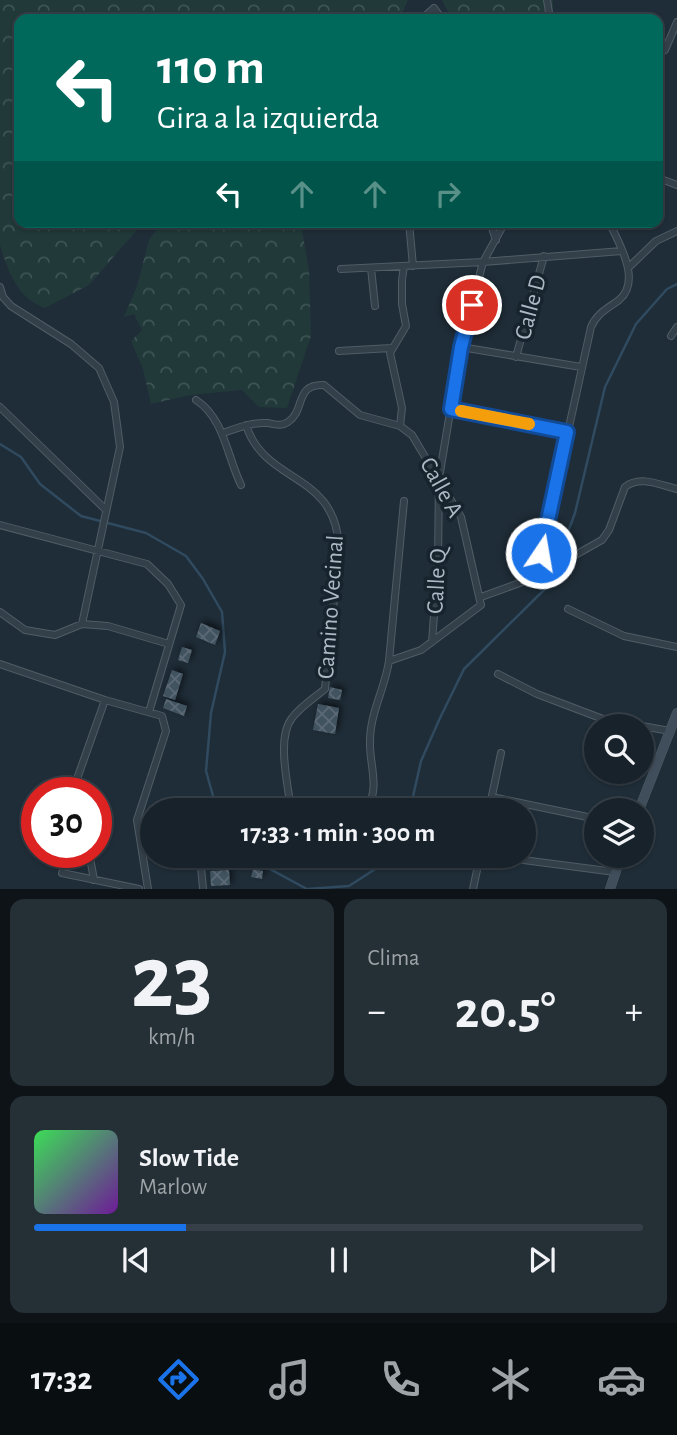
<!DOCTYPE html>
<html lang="es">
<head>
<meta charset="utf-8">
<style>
	body { margin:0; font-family:"Alegreya Sans",sans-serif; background:#242f36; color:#f1f3f6; height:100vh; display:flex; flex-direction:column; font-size:26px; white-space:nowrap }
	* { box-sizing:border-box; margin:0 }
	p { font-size:23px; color:#9ea4a8 }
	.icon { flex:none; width:38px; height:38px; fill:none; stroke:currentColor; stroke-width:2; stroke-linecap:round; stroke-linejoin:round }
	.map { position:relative; height:889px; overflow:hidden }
	.sheet { display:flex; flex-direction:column; gap:10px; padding:10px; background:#0d1317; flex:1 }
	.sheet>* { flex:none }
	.hud { position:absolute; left:14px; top:14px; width:649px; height:214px; border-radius:14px; box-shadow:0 2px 5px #0004,0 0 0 2px #363f47; background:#00695c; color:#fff; overflow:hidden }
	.controls { position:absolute; left:584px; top:714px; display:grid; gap:14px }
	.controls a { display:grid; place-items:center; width:70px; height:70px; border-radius:50%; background:#17222a; box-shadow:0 2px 5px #0004,0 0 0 2px #363f47; font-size:35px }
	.speed { position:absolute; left:21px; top:777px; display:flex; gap:14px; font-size:35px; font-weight:700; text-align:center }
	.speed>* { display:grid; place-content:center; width:91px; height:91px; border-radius:50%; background:#17222a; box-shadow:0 2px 5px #0004,0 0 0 2px #363f47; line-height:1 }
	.speed .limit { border:10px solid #d22; background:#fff; color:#111 }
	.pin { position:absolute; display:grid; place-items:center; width:60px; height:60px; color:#fff; margin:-30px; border:4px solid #fff; border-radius:50%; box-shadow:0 2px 7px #0007 }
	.me { position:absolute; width:77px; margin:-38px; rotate:12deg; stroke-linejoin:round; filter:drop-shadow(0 0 5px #0008) }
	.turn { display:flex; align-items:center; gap:24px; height:147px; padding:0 28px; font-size:32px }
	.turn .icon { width:91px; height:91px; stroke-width:2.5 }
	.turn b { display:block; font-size:49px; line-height:60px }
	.lanes { display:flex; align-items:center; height:66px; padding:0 28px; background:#0003; justify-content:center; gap:35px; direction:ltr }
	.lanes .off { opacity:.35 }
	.big { font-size:52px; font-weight:700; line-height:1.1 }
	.sheet .widget { flex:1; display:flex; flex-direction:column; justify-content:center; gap:10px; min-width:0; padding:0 24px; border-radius:14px; background:#242f36 }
	.sheet .dial { align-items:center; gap:0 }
	.dial b { font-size:91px; line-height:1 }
	.song { display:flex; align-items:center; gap:21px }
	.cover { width:84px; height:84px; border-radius:10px; background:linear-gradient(135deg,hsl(130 70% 55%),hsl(280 70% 35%)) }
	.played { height:7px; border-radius:4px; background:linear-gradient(90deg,#1a73e8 25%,#363f47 25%) }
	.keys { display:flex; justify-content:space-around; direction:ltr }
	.heat { display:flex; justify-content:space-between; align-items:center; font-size:38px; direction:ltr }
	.sheet .tiles { flex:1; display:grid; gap:10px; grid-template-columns:1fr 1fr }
	.widget:last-child { grid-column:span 2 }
	.trip { position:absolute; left:140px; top:798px; width:396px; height:70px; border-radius:35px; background:#17222a; box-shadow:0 2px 5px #0004,0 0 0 2px #363f47; font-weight:700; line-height:70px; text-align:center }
	.tabs { display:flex; height:112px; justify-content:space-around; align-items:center; background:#090e11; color:#9ea4a8 }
	.tabs .icon { width:49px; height:49px }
	.tabs .current { color:#1a73e8 }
	.tabs b { font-size:32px; color:#f1f3f6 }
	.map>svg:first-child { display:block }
</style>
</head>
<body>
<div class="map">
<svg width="677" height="889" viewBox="0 0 677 889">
	<defs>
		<pattern id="forest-crowns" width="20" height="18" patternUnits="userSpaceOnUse" patternTransform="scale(1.75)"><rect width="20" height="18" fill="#213939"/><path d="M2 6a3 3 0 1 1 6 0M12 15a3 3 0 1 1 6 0" fill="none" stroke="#3f5454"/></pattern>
		<pattern id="building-cross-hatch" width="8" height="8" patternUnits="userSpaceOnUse" patternTransform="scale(1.75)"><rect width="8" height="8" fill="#425360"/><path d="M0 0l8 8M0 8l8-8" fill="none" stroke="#5b6a75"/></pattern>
		<filter id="shadow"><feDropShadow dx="3" dy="-3" stdDeviation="3.5" flood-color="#0009"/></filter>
	</defs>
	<rect width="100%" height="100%" fill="#1f2d38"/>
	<path fill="url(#forest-crowns)" d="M0 0H408L401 16 396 19H19V222H135L136 231 89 285 45 308C17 298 8 271 0 245Z
		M442 0H553V19H452Z
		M162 222H338L302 230 309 270 311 336 287 408 259 407 242 390 190 395 151 404 143 369 131 341 142 330 134 314 124 317 137 286 149 240Z"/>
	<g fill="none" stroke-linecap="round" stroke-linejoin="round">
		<path stroke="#304a5f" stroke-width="2.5" d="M0 444 21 457 40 484 81 516 146 533 186 556 203 579 222 612 225 652 211 713 206 771 217 810
			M556 564 575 513 605 387 636 324 667 289 677 284
			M410 810 421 761 440 718 464 669 548 586 554 570
			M246 856 307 889 349 886 383 864 388 856"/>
	</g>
	<path fill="url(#building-cross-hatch)" filter="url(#shadow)" d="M201 623 220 631 215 645 196 637Z
		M182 647 192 650 188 663 178 660Z
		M172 670 183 674 175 700 163 696Z
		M330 687 342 690 340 700 328 698Z
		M166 699 187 706 184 716 163 708Z
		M318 704 339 708 335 734 313 730Z
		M209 856H223V864L209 865Z
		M253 869 263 871 262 879 251 877Z
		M229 870 230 885 211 886 210 871Z"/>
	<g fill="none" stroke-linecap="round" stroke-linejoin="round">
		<defs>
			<path id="minor" d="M547 0 550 19
				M422 19 434 8 442 19
				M658 53 665 50 677 22
				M658 178 677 185
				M343 222 344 226 393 222
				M409 222 413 266
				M490 222 496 240
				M371 268 375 306
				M628 268 656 241 677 231
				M341 269 483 262 622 251
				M0 287 3 297 11 306 71 344 99 368 114 402 120 447 82 624
				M671 336 677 327
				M461 347 581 367
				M339 351 391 348
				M516 357 544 256
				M196 400C224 418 227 456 241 485
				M0 407 106 510
				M451 409 567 432
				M246 425C265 485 336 471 339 548L325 689C314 698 300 707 292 718 277 737 287 780 290 803L295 810
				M400 426 402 408 390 353 406 326 402 304V280L404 266
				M223 433C237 428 252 422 267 423 275 424 281 427 288 422 306 410 294 384 324 385L360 415 400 426 412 435 461 517 481 605 421 650 389 661C385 688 370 713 370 741 369 765 381 788 366 810
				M0 525 147 564 168 584 181 605 149 712
				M536 577 591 327C597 313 607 309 619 300 642 281 619 243 609 222
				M481 597 536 577 602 540 609 530 625 487C640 475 660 485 677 489
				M568 609 624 636 677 647
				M0 612 25 630 55 635 82 624 108 626 169 644
				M432 642 438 561 439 478 461 347 483 262 505 222
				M389 661 404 501
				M0 664 105 700 162 716 166 731 137 820 148 889
				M498 674 537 694 603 719 670 731
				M72 793 105 700
				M492 797 597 819
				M489 810 501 753
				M89 852 94 880
				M200 856 203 889
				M493 856 615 872
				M62 873 139 889
				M473 889 480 856"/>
			<path id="secondary" d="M639 810 677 713
				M610 889 621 856"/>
		</defs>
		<use href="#minor" stroke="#505d66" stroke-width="8"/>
		<use href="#secondary" stroke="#505d66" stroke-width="10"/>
		<use href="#minor" stroke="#333f49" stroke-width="6"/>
		<use href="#secondary" stroke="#404e5c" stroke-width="9"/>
	</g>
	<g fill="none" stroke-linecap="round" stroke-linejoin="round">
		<defs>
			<path id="route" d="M472 305 461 347 451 409 567 432 541 553"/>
		</defs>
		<use href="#route" stroke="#114b97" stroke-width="18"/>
		<use href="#route" stroke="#1a73e8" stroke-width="12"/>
		<path stroke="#f59e0b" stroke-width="12" d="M461 411 529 424"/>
	</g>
	<g text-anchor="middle" stroke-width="7" stroke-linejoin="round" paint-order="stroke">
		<g font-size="24" fill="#adbac5" stroke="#18242d">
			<text transform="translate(530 307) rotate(-75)" y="8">Calle D</text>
			<text transform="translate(442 487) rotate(61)" y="8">Calle A</text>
			<text transform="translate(436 581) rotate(-87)" y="8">Calle Q</text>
			<text transform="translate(330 607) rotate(-86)" y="8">Camino Vecinal</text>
		</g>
	</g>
</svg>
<div class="controls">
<a><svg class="icon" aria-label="search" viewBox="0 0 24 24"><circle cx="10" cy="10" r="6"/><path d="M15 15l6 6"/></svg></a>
<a><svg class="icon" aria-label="layers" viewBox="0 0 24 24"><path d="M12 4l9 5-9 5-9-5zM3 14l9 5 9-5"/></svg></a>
</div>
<div class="speed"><div class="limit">30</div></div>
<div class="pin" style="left:472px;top:305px;background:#d93025"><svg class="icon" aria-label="arrive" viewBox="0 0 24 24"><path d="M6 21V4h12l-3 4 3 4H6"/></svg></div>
<svg class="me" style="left:541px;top:553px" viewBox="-20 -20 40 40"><circle r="17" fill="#1a73e8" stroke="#fff" stroke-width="3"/><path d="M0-11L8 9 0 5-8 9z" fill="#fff"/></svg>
<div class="trip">17:33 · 1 min · 300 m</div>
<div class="hud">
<div class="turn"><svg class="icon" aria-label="left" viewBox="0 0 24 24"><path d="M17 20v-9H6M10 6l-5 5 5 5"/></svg><div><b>110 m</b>Gira a la izquierda</div></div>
<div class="lanes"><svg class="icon" aria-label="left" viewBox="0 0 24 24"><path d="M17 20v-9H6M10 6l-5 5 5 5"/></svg><svg class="icon off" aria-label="ahead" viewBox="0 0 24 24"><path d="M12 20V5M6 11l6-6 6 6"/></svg><svg class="icon off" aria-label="ahead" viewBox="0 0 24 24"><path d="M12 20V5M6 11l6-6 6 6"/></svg><svg class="icon off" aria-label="right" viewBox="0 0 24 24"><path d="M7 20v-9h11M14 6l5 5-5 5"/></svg></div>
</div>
</div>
<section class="sheet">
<div class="tiles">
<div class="widget dial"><b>23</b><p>km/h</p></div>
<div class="widget"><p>Clima</p>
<div class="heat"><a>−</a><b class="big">20.5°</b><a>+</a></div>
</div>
<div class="widget">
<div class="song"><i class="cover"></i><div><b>Slow Tide</b><p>Marlow</p></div></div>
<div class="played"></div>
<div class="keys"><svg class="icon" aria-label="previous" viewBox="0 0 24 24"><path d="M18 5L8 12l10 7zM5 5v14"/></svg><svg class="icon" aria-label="pause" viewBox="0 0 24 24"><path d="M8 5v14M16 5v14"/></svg><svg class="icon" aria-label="next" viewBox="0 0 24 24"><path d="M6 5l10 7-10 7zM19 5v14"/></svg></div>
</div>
</div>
</section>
<nav class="tabs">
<b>17:32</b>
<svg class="icon current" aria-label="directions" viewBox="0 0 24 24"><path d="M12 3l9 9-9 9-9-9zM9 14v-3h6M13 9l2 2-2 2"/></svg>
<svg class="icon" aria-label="music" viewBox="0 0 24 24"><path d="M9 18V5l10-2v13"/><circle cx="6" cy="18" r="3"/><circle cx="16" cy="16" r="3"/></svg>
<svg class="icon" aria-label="phone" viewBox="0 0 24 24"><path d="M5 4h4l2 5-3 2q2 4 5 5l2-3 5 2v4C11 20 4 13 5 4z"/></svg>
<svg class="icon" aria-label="climate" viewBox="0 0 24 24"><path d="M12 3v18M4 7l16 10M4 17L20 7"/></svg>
<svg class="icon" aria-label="car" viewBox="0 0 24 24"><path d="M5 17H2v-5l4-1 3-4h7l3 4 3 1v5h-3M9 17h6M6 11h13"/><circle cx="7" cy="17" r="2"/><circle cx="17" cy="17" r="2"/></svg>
</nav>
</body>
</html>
